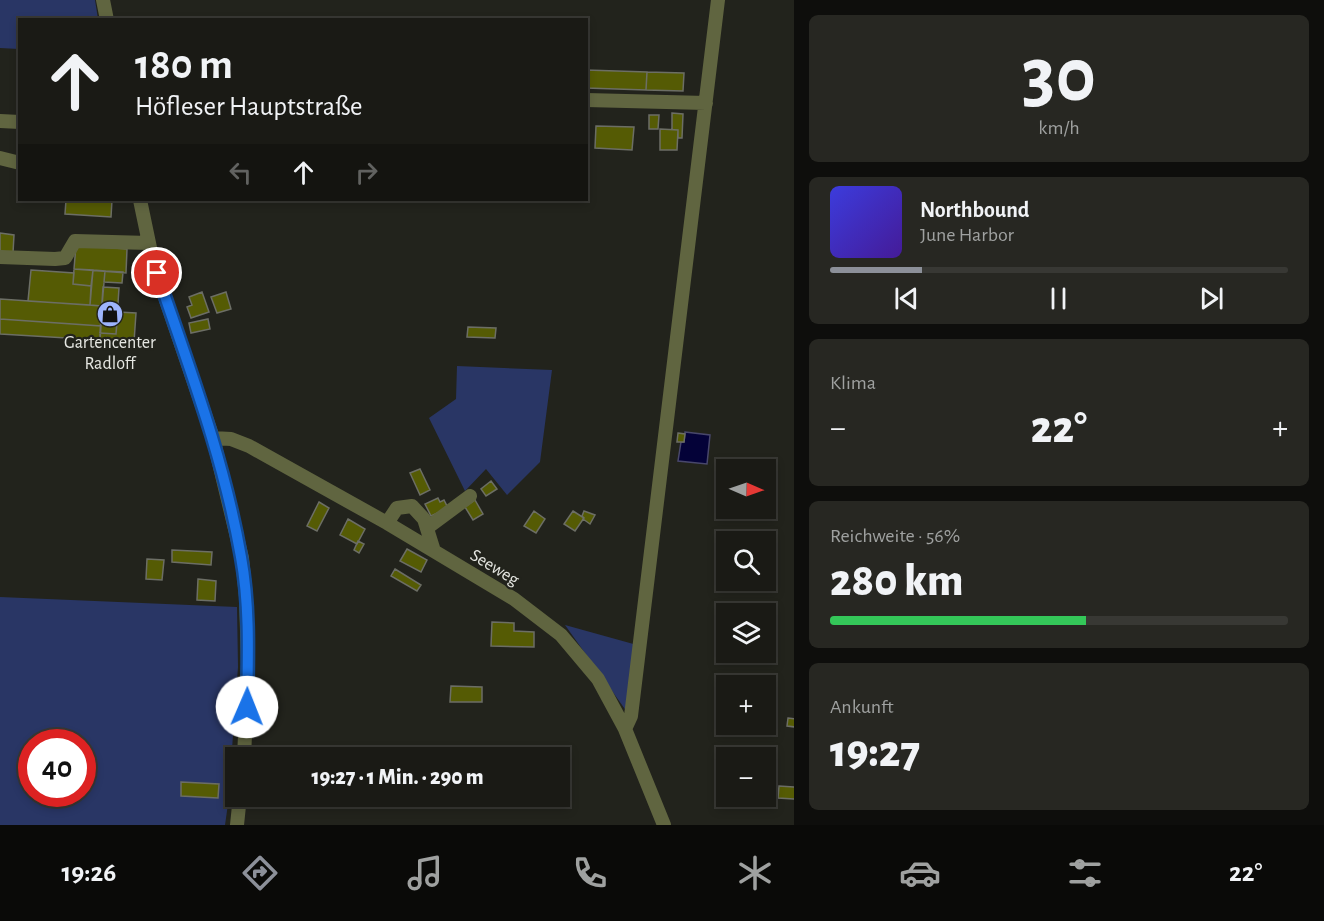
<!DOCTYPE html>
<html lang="de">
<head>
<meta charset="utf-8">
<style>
	body { margin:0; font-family:"Alegreya Sans",sans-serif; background:#272722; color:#f1f3f6; height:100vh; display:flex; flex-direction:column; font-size:22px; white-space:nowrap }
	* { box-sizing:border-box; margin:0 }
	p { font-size:20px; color:#9fa1a0 }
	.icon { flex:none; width:33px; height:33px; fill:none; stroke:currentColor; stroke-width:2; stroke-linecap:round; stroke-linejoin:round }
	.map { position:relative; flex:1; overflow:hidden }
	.sheet { display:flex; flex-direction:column; gap:15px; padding:15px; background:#0e0e0c; width:530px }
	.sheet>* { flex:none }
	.guide { position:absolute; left:18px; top:18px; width:570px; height:183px; border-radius:0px; box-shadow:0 3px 9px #0003,0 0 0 2px #383834; background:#1a1a15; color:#f1f3f6; overflow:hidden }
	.needle { width:39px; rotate:92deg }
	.tools { position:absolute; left:716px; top:459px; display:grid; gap:12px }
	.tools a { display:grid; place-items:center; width:60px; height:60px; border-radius:0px; background:#1a1a15; box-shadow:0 3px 9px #0003,0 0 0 2px #383834; font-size:30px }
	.speed { position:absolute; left:18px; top:729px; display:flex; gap:12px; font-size:30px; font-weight:700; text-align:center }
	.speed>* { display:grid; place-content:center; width:78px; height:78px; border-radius:50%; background:#1a1a15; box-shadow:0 3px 9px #0003,0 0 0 2px #383834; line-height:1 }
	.speed .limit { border:9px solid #d22; background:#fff; color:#111 }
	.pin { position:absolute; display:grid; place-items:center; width:51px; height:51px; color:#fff; margin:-26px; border:3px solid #fff; border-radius:50%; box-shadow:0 2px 6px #0007 }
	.me { position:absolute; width:66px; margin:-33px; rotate:1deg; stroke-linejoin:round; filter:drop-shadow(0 0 4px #0008) }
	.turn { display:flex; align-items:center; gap:21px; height:126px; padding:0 18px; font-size:27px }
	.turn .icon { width:78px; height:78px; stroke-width:2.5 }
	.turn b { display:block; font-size:42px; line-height:51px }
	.lanes { display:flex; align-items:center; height:57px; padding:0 18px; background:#0003; justify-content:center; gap:30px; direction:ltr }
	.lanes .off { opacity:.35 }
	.big { font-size:45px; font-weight:800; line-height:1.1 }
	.sheet .card { flex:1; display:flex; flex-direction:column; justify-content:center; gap:9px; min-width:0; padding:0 21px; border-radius:9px; background:#272722 }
	.sheet .dial { align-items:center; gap:0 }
	.dial b { font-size:78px; line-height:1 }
	.song { display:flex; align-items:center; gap:18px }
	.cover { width:72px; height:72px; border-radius:9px; background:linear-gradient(135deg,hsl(240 70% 55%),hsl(260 70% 35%)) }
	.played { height:6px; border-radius:3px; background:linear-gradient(90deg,#8c9099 20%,#383834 20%) }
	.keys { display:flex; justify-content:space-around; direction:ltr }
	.heat { display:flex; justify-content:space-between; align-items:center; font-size:33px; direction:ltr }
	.charge { height:9px; border-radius:4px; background:linear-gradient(90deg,#34c759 56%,#383834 0) }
	.trip { position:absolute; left:225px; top:747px; width:345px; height:60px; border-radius:0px; background:#1a1a15; box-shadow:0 3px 9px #0003,0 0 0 2px #383834; font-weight:800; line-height:60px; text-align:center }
	.dock { display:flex; height:96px; justify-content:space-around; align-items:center; background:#0a0a08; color:#9fa1a0 }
	.dock .icon { width:42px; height:42px }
	.dock .current { color:#8c9099 }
	.dock b { font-size:27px; color:#f1f3f6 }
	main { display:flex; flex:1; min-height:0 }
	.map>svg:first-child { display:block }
</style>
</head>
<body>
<main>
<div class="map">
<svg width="795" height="825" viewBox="0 0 795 825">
	<rect width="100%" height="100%" fill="#22231c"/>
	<path fill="#293665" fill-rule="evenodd" d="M0 0H95L98 19 20 20 19 49 0 48Z
		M457 366 552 370 540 462 507 495 486 469 465 491 429 418 456 399Z
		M0 597 237 607 238 667 228 804 225 825H0ZM32 742H82V794H32Z
		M565 625 637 645 627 712Z"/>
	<path fill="#040238" stroke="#48476b" stroke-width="1.5" d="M685 432 710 435 707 464 678 461 681 442H684Z"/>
	<path fill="#555b04" stroke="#6c6e65" stroke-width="1.5" d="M586 70 647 72 646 90 586 88Z
		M647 72 684 73 683 91 646 90Z
		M672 113 683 114 682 138H678V130H672Z
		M649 115H659L658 129H649Z
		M596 126 634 127 632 150 595 148Z
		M660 129 678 130 677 150H660Z
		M66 200H112L111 217 65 214Z
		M0 233 14 235 13 253 0 251Z
		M76 245 127 249 126 273 74 269Z
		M74 269 93 270 91 286 73 284Z
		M31 270 74 273 73 284 91 286 90 305 28 301Z
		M93 270 105 271 102 306 90 305Z
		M105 271 123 272 122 283 104 282Z
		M103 287 119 288 116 334 100 333Z
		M202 292 209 312 191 318 187 307 192 305 189 297Z
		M226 292 231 309 217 313 211 297Z
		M0 299 102 306 101 326 0 319Z
		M118 312 136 313 134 342 100 340V333L116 334Z
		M0 319 101 326 100 340 0 334Z
		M208 319 210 329 191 333 189 323Z
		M468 327 496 328 495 338 467 337Z
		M678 433 685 434 684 442H677Z
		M420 469 430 490 420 495 410 473Z
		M491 481 497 489 486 496 481 489Z
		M438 498 440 502 444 500 447 506 444 510 431 516 425 504Z
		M475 500 483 514 473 520 465 507Z
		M319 502 329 508 317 531 307 526Z
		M534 511 545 519 536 533 524 526Z
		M573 511 584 518 575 531 564 524Z
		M584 511 595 515 590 524 583 519 584 518 582 516Z
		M348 519 365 529 357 544 340 535Z
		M358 541 364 544 359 553 354 550Z
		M407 549 427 560 421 572 400 561Z
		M172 550 212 552 211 565 172 562Z
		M147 559 164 560 162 580 146 579Z
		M395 569 421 585 417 591 391 576Z
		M198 579 216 581 215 601 197 600Z
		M492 622 514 623V631L534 632V647L491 646Z
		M451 686 482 687V702H450Z
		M788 718 795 719V727L787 726Z
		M765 759H771L770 770H765Z
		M181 782 219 784 218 798 181 796Z
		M779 786 795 787V799L778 798Z"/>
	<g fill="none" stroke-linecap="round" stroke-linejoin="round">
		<path stroke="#606540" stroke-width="14" d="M103 0 107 20
			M586 100 706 103
			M0 121 20 122
			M0 158 20 163
			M140 200 153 262 213 438 242 558 246 597 248 665 244 758
			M0 257 55 259 65 258 75 241 149 243
			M213 438 231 439 249 446 387 523 514 599 561 635 598 679 625 729 664 825
			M387 523 397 508 412 506 424 519 434 551
			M427 528 470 496
			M625 729 631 716 718 0
			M237 825 240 796"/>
	</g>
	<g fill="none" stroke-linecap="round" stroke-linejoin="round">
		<defs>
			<path id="route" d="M157 273C189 367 224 459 241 557 250 606 248 657 247 707"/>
		</defs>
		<use href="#route" stroke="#114b97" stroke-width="15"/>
		<use href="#route" stroke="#1a73e8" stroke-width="10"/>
	</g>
	<defs>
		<symbol id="shop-disc" viewBox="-11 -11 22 22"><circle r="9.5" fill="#9db4fd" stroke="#22231c"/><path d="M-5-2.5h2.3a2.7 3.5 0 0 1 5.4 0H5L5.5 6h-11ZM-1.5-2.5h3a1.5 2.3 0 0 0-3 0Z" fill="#111"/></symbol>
	</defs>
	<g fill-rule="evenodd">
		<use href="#shop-disc" x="95" y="299" width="30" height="30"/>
	</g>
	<g text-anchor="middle" stroke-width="4.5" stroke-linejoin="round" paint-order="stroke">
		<g font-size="18" fill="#e6e7e2" stroke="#22231c">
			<text x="110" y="348">Gartencenter<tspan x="110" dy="21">Radloff</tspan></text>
		</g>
		<g font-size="18" fill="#e6e7e2" stroke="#22231c">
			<text transform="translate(495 567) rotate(31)" y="6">Seeweg</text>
		</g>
	</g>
</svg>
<div class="tools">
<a><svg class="needle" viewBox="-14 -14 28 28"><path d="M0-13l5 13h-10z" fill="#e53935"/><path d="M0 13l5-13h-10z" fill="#9fa1a0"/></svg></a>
<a><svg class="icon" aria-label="search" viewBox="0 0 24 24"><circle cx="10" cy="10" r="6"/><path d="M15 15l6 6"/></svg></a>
<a><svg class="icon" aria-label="layers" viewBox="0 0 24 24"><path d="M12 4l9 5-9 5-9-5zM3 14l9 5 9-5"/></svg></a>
<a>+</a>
<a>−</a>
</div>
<div class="speed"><div class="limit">40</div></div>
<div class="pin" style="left:157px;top:273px;background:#d93025"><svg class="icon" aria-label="arrive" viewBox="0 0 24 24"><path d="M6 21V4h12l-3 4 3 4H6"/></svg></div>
<svg class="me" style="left:247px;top:707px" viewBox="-20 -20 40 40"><circle r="19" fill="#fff"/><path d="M0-13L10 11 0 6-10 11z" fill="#1a73e8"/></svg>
<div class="trip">19:27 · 1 Min. · 290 m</div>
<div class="guide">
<div class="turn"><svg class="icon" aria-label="ahead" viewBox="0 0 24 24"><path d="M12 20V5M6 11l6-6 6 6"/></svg><div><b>180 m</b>Höfleser Hauptstraße</div></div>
<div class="lanes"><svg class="icon off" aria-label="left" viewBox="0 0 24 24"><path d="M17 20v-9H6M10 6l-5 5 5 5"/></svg><svg class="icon" aria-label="ahead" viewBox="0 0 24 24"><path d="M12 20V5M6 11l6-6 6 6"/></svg><svg class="icon off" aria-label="right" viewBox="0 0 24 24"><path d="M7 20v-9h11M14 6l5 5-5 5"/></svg></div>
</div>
</div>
<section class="sheet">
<div class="card dial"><b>30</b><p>km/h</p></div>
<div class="card">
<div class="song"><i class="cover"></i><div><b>Northbound</b><p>June Harbor</p></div></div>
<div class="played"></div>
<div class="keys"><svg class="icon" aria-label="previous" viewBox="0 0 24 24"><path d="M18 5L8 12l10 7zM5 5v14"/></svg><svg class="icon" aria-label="pause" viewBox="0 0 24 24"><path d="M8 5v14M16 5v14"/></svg><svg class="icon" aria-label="next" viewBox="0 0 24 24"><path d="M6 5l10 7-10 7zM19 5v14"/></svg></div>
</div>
<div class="card"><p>Klima</p>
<div class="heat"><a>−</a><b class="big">22°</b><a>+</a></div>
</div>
<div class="card"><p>Reichweite · 56%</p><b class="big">280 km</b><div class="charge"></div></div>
<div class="card"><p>Ankunft</p><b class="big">19:27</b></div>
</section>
</main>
<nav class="dock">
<b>19:26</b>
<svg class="icon current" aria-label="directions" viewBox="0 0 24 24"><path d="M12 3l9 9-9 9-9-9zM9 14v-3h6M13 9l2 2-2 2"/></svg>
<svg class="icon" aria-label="music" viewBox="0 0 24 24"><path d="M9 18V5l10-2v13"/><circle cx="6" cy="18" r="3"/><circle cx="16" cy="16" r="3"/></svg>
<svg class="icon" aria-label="phone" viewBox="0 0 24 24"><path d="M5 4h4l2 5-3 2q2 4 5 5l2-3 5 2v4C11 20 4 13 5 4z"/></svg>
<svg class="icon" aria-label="climate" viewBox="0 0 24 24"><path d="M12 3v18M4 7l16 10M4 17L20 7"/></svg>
<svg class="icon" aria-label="car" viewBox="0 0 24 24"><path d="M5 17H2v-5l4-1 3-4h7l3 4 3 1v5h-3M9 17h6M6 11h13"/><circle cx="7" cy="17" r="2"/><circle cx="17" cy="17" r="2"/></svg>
<svg class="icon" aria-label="filters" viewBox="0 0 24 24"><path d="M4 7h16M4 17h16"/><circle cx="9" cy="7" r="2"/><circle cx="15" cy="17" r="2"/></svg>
<b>22°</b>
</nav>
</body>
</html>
